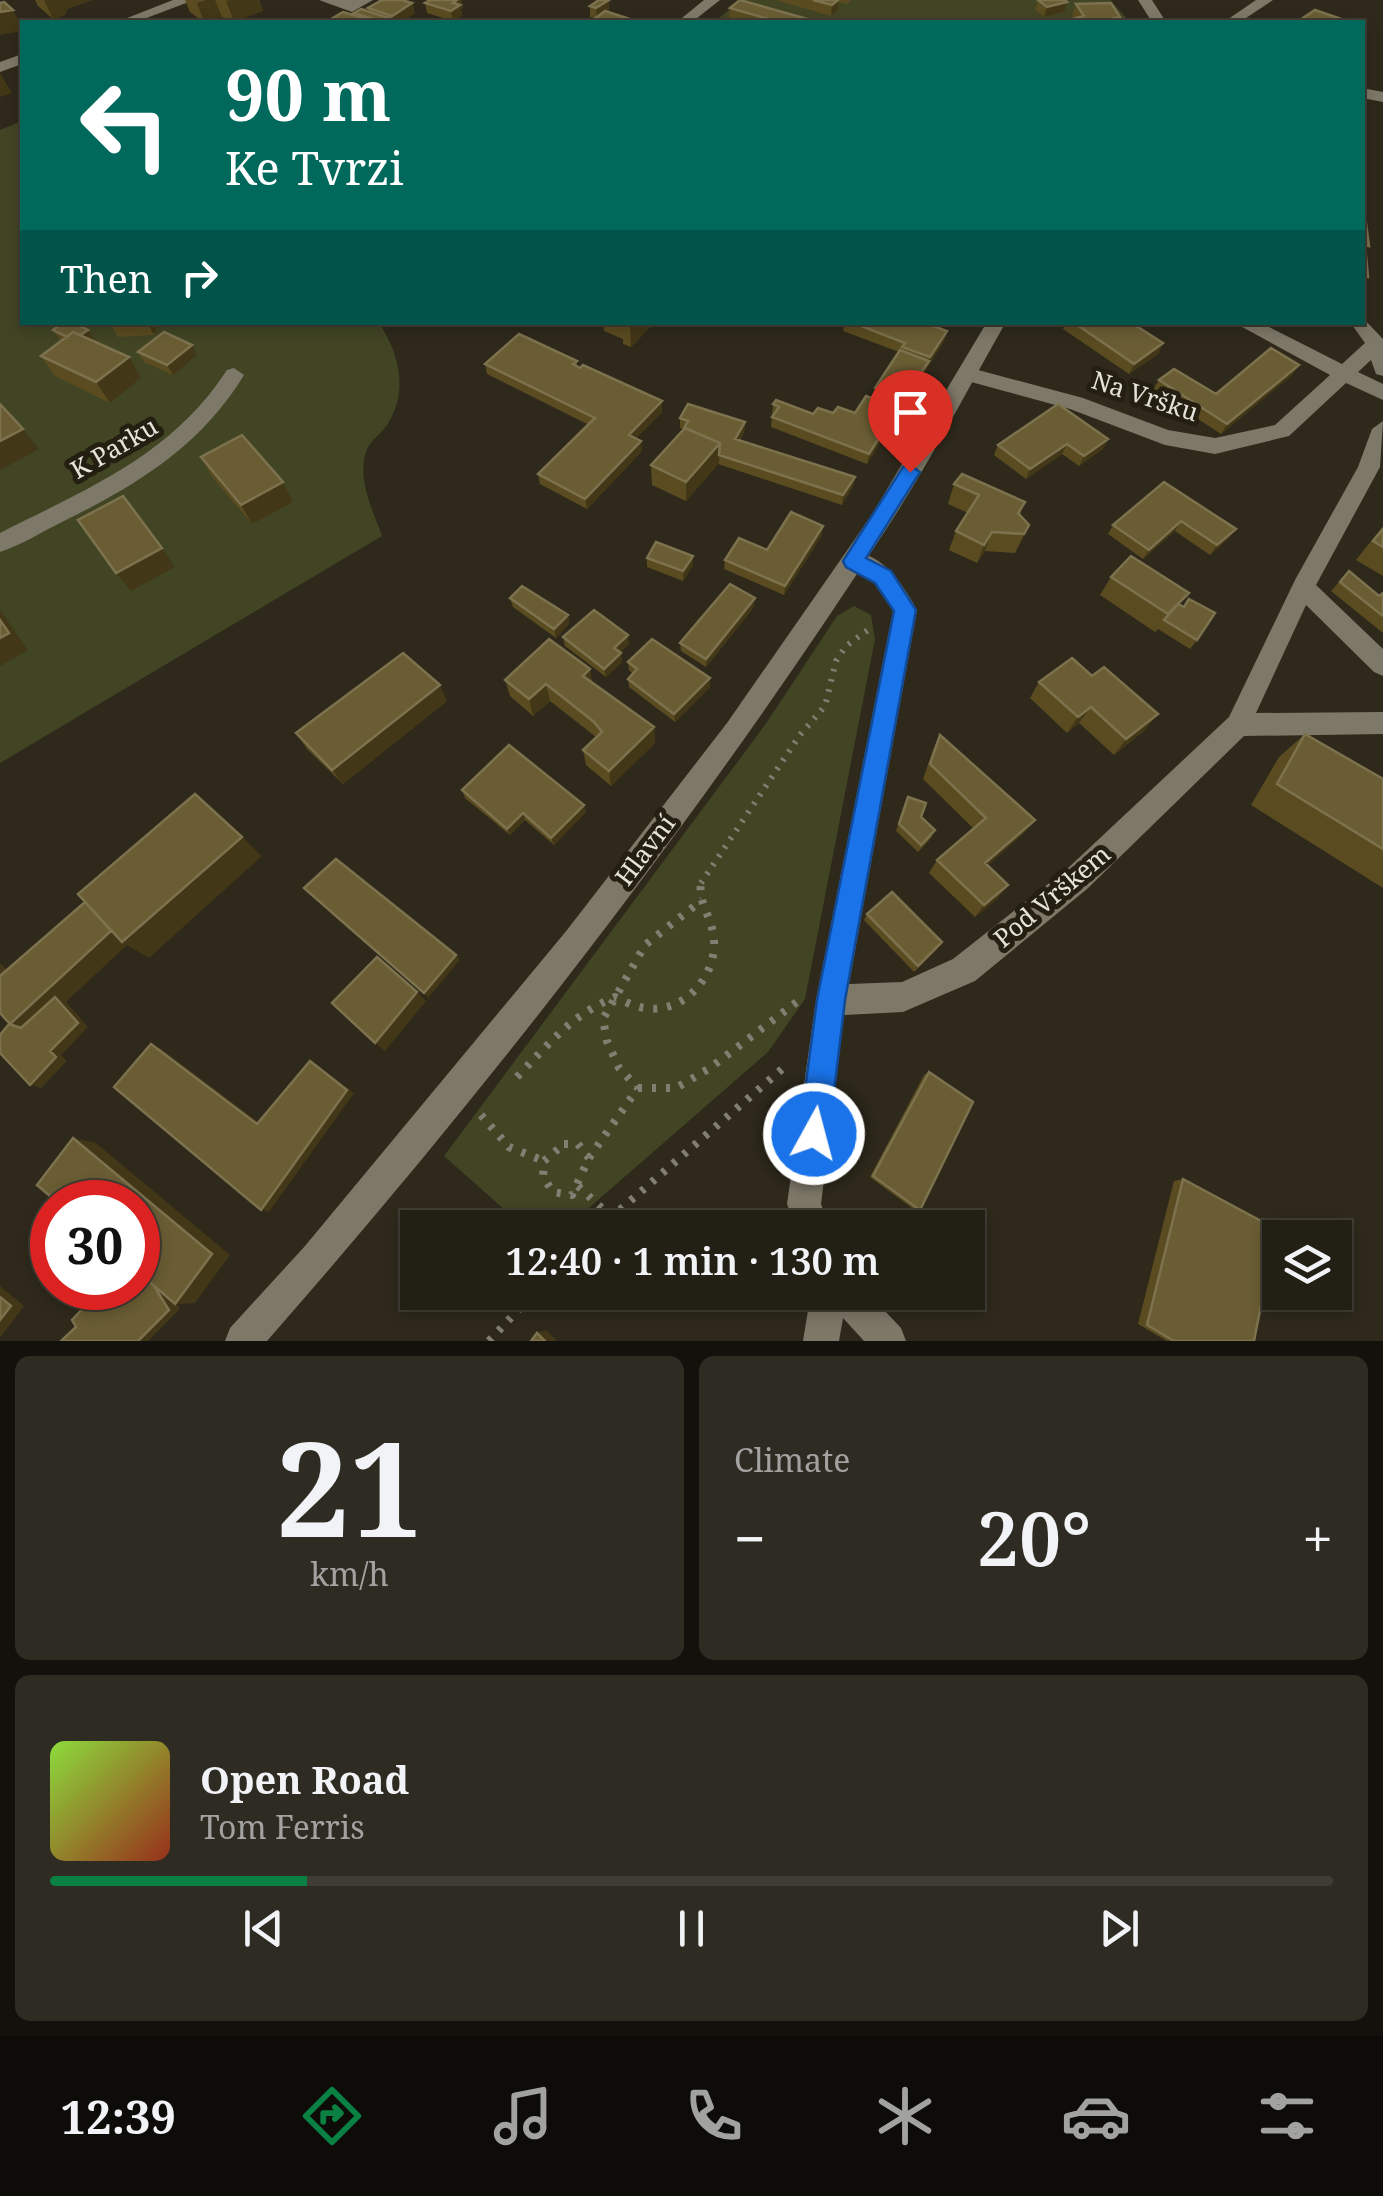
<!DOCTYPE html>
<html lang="en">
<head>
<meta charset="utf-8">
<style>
	body { margin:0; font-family:"Noto Serif",serif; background:#2e2c22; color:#f1f3f6; height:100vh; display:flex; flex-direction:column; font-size:38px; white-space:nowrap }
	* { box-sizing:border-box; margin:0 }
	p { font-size:32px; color:#a2a2a0 }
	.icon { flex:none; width:55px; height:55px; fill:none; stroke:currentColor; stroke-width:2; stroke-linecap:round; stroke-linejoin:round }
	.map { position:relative; height:1341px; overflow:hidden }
	.details { display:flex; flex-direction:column; gap:15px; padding:15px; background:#13110b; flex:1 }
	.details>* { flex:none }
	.hud { position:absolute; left:20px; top:20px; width:1345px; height:305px; border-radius:0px; box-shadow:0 5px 15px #0003,0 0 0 2px #3f3d34; background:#00695c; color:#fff; overflow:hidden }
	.tools { position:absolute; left:1262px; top:1220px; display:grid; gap:20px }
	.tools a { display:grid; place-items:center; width:90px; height:90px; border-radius:0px; background:#221f14; box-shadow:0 5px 15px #0003,0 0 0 2px #3f3d34; font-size:50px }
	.speed { position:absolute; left:30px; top:1180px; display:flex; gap:20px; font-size:50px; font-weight:700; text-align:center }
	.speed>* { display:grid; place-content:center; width:130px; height:130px; border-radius:50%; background:#221f14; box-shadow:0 5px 15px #0003,0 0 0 2px #3f3d34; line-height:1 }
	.speed .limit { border:15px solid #d22; background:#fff; color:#111 }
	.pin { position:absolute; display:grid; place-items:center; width:85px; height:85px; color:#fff; margin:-102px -42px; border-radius:50% 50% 50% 0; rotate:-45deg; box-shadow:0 0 10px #0007 }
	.pin .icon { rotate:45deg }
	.me { position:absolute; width:110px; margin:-55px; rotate:7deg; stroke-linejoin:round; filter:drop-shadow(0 0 8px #0008) }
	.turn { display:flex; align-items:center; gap:35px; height:210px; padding:0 40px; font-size:45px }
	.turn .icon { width:130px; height:130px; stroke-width:2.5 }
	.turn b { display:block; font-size:70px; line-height:85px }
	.then { display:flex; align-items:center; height:95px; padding:0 40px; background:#0003; gap:20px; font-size:38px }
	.big { font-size:75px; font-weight:600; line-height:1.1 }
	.details .tile { flex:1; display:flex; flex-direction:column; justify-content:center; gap:15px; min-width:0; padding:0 35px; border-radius:15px; background:#2e2c22 }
	.details .dial { align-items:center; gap:0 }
	.dial b { font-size:130px; line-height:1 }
	.song { display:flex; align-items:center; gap:30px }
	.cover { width:120px; height:120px; border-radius:15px; background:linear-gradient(135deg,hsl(90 70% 55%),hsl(10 70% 35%)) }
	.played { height:10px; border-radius:5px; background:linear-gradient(90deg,#0b8043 20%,#3f3d34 20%) }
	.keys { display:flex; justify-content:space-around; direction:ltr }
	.heat { display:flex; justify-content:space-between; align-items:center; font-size:55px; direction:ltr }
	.details .tiles { flex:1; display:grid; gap:15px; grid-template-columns:1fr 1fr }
	.tile:last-child { grid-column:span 2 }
	.trip { position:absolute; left:400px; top:1210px; width:585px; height:100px; border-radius:0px; background:#221f14; box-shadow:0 5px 15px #0003,0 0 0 2px #3f3d34; font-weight:600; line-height:100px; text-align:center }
	.tabs { display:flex; height:160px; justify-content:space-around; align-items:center; background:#0e0c08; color:#a2a2a0 }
	.tabs .icon { width:70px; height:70px }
	.tabs .active { color:#0b8043 }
	.tabs b { font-size:45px; color:#f1f3f6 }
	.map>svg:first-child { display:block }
</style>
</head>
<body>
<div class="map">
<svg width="1383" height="1341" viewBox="0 0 1383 1341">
	<rect width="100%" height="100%" fill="#2e291b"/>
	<path fill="#414524" d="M741 0H1110L1130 22H714Z
		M22 121V322L379 323C398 352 408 387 390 420 385 432 370 439 366 452 357 480 373 510 382 536L0 763V130Z
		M854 606 871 615 875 639 805 999 768 1052 567 1227H524L444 1156 765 725 837 616Z"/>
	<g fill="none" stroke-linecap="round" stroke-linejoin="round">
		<path stroke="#827e72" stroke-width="6" stroke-dasharray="2.5 8" stroke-linecap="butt" d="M701 883 800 735 825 706 836 661 846 646 872 627"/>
		<path stroke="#827e72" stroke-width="8" stroke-dasharray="4 10" stroke-linecap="butt" d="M517 1077C549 1044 571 1015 615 997 624 1001 635 1007 645 1008 686 1015 721 971 713 933 710 914 696 899 702 880
			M638 1088H676L710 1068 798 1001
			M481 1115 509 1147 544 1161
			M564 1144H578L589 1158 572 1195 553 1192 543 1177 544 1161Z
			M589 1158 638 1088 619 1068 607 1041 603 1019 645 945 702 900
			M578 1186 611 1217
			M599 1228 789 1063
			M489 1341 535 1292"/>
		<path fill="#7e7868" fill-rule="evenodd" d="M173 0H194L136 22H117Z
			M319 0H373L352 12Z
			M704 0H720L692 22H677Z
			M22 54V64L0 72V62Z
			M1362 88 1383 92V102L1362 98Z
			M1362 317 1383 339V376L1376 374 1371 360 1358 372 1383 384V400L1346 383 1289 436 1215 454 1165 445 1070 409 960 379 957 374 967 367 1083 398 1168 430 1215 438 1275 425 1330 375 1233 322H1259L1342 364 1365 343 1350 322H1362Z
			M234 368 244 375C201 446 137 485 64 521 43 531 22 545 0 552V533C88 488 171 456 227 370Z
			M1383 421 1380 467 1316 585 1383 649V676L1374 672 1306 605 1256 713 1383 712V734L1244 736 1087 889 975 981 903 1012 844 1015 821 1204 830 1228H796L787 1204 816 1000 893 611 875 584 846 567 842 561 846 555C877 544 905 587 917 610L849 984 902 982 953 959 1067 869 1229 717 1295 580 1358 467 1372 429Z
			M811 1292H867L901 1328 906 1341H864L843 1318 839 1341H803Z"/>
		<path fill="#7e7868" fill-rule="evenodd" d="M1138 0H1152L1166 22H1152Z
			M1256 0H1273L1240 22H1224Z
			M987 322H1006C966 392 929 464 885 531 701 815 490 1087 267 1341H225L230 1328 305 1246 567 930 727 723 871 516Z"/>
	</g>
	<path fill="#5a4c20" d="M35 0H92L67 9 65 15 53 19 38 6Z
		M185 0H259L263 11 234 21 222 17 208 22H203L190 12Z
		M776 0H851L847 4 839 2 838 10 831 16Z
		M1038 0 1064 12 1044 17 1035 10Z
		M412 3 415 13 401 22H326L355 16 354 13 369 12 368 8Z
		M425 3 463 7 461 9 462 16 453 21 427 13Z
		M1076 4 1120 17 1118 22H1072L1075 18 1072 15Z
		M590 6 609 10 607 12 636 22H594L595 18 590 17Z
		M730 8 818 22H742L729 19Z
		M109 322H159L154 335 118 337Z
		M603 322H650V327L631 347 623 344V339L604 331Z
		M845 322H923L947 331 944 341 901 409 873 398 875 388 899 352 843 331Z
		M1066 322H1130L1163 343 1158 354 1129 374 1063 329Z
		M53 330H88L94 340 93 341 141 378 110 403 55 376 41 356 61 341Z
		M138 352 197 355 173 375 144 362Z
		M577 361V366L662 401V412L636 438 642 451 587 509 540 484 538 474 589 425 487 374 485 364Z
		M1299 365 1292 375 1221 434 1153 390 1159 380 1216 394Z
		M773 404 813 414 855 413 895 418 867 464 771 427Z
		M680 418 745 422 744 432 740 441 855 477 853 486 842 505 718 464 686 501 652 485 651 465 683 429 680 428Z
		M1108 439 1103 449 1079 466 1062 454 1026 479 994 455 998 445Z
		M201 457 283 482 293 502 252 524 212 477Z
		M1164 482 1229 538 1210 555 1175 531 1143 559 1108 534 1113 525Z
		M954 484 1025 502 1020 515 1029 525 1015 553 985 551 977 563 949 550 956 531 968 513 948 504Z
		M1383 526V576L1356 560Z
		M822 535 784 595 724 569 725 560Z
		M647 558 693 565 683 581 647 567Z
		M1349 571 1379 596 1383 593V633L1331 591Z
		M1111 577 1180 605 1197 640 1190 649 1158 629 1155 632 1100 595Z
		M510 598 568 615 569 624 556 638 513 607Z
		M754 607 706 667 681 651 680 643Z
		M563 637 629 644 620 652 622 662 606 677 565 646Z
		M628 662 710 678V687L675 722 629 687 628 679 633 674 629 670Z
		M590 669 592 683 654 727 655 743 611 786 586 765 583 750 596 737 550 701 533 716 510 696 505 680Z
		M1039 682 1145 730 1114 755 1079 723 1067 733 1030 698Z
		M447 701 343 784 307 749 296 733Z
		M1305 734 1383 779V888L1251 805 1279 757Z
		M940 735 1035 820 1024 833 988 865 998 898 975 917 929 873 937 860 974 829 923 779 933 750Z
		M462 790 584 805 586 812 554 845 525 820 510 835 465 798Z
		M905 804 921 817 932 837 918 852 896 831Z
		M867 914 938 948 914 972 864 920Z
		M929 1072 920 1210 916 1211 870 1177 924 1075Z
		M1183 1179 1254 1341H1167L1138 1324 1174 1181Z"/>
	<path fill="#423716" d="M44 0H92L67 9 65 15 53 19Z
		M206 0H215L222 17 204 22 197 3Z
		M230 0H259L263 11 234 21 226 1Z
		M457 0H462L463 7 461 9 462 16 453 21 451 11 453 3Z
		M609 0V10L597 19 596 8Z
		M839 0 838 10 831 16 832 5Z
		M1067 2 1064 12 1044 17 1047 7Z
		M412 3 415 13 401 22H394L392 16Z
		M13 10 22 27V31L0 35V12Z
		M1120 17 1118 22H1096Z
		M0 73 12 93 0 97Z
		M147 322H159L154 335Z
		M408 322H422L409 327Z
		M633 322H650V327L631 347 630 326Z
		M88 330 94 340 80 350 74 340Z
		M947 331 944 341 927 367 930 357Z
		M1163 343 1158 354 1129 374 1134 364Z
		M192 345 197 355 173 375 167 365Z
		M129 357 141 378 110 403 96 382Z
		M929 361 926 371 901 409 903 399Z
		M1299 365 1292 375 1221 434 1227 424Z
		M662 401V412L630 445 629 435Z
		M898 408 895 418 867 464 869 454Z
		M745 422 744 432 735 449V439Z
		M23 429 39 449 0 470V441Z
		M1108 439 1103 449 1079 466 1084 456Z
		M641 441 642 451 587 509 585 499Z
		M720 443 719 463 686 501V482Z
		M1067 444 1062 454 1026 479 1030 469Z
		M855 477 853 486 842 505 843 495Z
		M283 482 293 502 252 524 241 505Z
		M1181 521 1175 531 1143 559 1149 550Z
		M823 526 822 535 784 595 785 586Z
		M1236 529 1229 538 1210 555 1217 545Z
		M992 532 985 551 977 563 984 545Z
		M162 548 175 567 131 591 116 573Z
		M693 556V565L683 581V571Z
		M755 598 754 607 706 667V659Z
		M0 610 28 650 0 666Z
		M568 615 569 624 556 638 554 629Z
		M628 635 629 644 615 657 614 648Z
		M621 653 622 662 606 677 604 669Z
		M590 669 592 686 583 676Z
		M710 678V687L675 722 674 714Z
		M546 684 550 701 533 716 529 699Z
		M440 685 447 701 343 784 332 770Z
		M1091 707 1079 723 1067 733 1078 717Z
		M1158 714 1145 730 1114 755 1126 739Z
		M654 727 655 743 611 786 609 771Z
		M584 805 586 812 554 845 551 838Z
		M523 813 525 820 510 835 507 829Z
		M1035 820 1024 833 976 876 985 863Z
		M242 837 262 856 149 958 127 945 66 1002 88 1027 61 1055 67 1061 41 1088 30 1085 33 1033 10 1024 114 929Z
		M1008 885 998 898 975 917 984 905Z
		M456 955 460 960 428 998 424 993Z
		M0 963 23 986 0 977Z
		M417 992 426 1001 385 1051 375 1043Z
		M151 1044 160 1048 265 1127 257 1124Z
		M310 1061 354 1093 269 1212 261 1210Z
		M73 1138 96 1143 230 1255 195 1303 177 1304 180 1309 148 1341H138L140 1265Z
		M0 1286 24 1306 0 1338Z
		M546 1330 557 1341H545L537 1333Z"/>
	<path fill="#6a5d34" stroke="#7d724e" stroke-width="2.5" d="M382 0H402L412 3 392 16 368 8Z
		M430 0H457L453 3 460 5 451 11 425 3Z
		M599 0H609L596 8 590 6Z
		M740 0 818 22H779L730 8Z
		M813 0H838L832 5Z
		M1038 0H1065L1067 2 1047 7Z
		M4 2 13 10 0 12V3Z
		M1111 3 1120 17 1096 22H1078L1073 19 1084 16 1076 4Z
		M361 9 389 18 382 22 354 13Z
		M1315 10 1350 22H1297Z
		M605 11 636 21 634 22H602L593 20Z
		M343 12 376 22H326Z
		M1362 193 1369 246 1365 245 1368 277 1362 276Z
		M64 322H72L88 330 80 335 73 332 67 337 53 330Z
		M851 322H923L947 331 930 357 902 347 905 343Z
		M1073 322H1130L1163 343 1134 364Z
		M73 332 129 357 96 382 41 356Z
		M164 332 192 345 167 365 138 352Z
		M519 334 577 361 573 364 580 368 583 365 662 401 629 435 641 441 585 499 538 474 595 418 485 364Z
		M1271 348 1299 365 1227 424 1159 380 1174 369 1216 394Z
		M900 350 929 361 903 399 875 388Z
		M866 396 898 408 869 454 772 417 779 407 773 404 776 400 813 414 818 408 833 413 838 407 855 413Z
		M0 404 23 429 0 441Z
		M688 404 745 422 735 439 855 477 843 495 725 457 719 455 720 443 685 428 683 430 688 421 680 418Z
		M1058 404 1108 439 1084 456 1067 444 1030 469 998 445Z
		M685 428 720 443 686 482 651 465Z
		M242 435 283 482 241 505 201 457Z
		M962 474 1025 502 1018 513 1029 525 1024 534 992 532 984 545 956 531 979 495 954 484Z
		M1164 482 1236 529 1217 545 1181 521 1149 550 1113 525Z
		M123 496 162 548 116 573 78 520Z
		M791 512 823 526 785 586 725 560 739 538 767 550Z
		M1383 529V547L1373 541Z
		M656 542 693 556 683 571 647 558Z
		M1131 556 1189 593 1168 614 1111 577Z
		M1349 571 1379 596 1383 593V616L1340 582Z
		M730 584 755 598 706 659 680 643Z
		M522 586 568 615 554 629 510 598Z
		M1189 599 1215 613 1197 640 1164 620 1178 604 1184 607Z
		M594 610 628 635 614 648 621 653 604 669 563 637Z
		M0 620 9 633 0 638Z
		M549 639 590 669 583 676 654 727 609 771 583 750 602 732 594 722 546 684 529 699 505 680Z
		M652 639 710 678 674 714 628 679 637 669 628 662Z
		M403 653 440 685 332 770 296 733Z
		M1072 658 1092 676 1104 667 1158 714 1126 739 1091 707 1078 717 1039 682Z
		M1305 734 1383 779V849L1277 784Z
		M940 735 1035 820 985 863 1008 885 984 905 937 860 986 818 930 764Z
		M509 745 584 805 551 838 523 813 507 829 462 790Z
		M195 794 242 837 122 942 78 894Z
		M908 797 926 803 921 817 935 830 921 845 899 824Z
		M336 859 456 955 424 993 304 888Z
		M892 892 942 942 918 966 867 914Z
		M85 902 111 931 10 1024 0 1013V976Z
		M377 957 417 992 375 1043 332 1003Z
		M55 997 78 1023 50 1051 56 1057 30 1085 0 1053V1035L9 1024 21 1028Z
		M151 1044 257 1124 310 1061 347 1090 261 1210 114 1087Z
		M929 1072 973 1102 920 1210 873 1176Z
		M73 1138 212 1254 175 1304 138 1272V1202H57L37 1185Z
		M1183 1179 1276 1229 1254 1341H1174L1147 1325Z
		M138 1272 154 1286 169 1310 138 1341H61L76 1327 72 1320 91 1300 80 1288H138Z
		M0 1297 11 1306 0 1320Z
		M537 1333 545 1341H531Z"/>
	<path fill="#1a73e8" stroke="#114b97" stroke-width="2.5" d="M910 465 920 472 866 558 891 571 916 610 845 1000 829 1134 824 1145 814 1149 803 1145 799 1134 817 1000 894 611 875 583 846 567 843 561 903 467Z"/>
	<g text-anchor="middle" stroke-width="10" stroke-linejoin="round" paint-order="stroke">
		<g font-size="25" fill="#e6e3da" stroke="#241f11">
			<text transform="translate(1145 396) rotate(18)" y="9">Na Vršku</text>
			<text transform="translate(114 448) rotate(-30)" y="9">K Parku</text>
			<text transform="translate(645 850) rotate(-53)" y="9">Hlavní</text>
			<text transform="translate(1052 896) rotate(-40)" y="9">Pod Vrškem</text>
		</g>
	</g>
</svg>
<div class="tools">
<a><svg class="icon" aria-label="layers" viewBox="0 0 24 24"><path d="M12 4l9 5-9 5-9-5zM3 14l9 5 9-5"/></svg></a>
</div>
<div class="speed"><div class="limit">30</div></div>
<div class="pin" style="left:910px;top:472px;background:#d93025"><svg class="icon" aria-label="arrive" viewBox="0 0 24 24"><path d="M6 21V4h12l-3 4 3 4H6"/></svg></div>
<svg class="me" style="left:814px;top:1134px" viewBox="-20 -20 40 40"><circle r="17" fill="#1a73e8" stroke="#fff" stroke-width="3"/><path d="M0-11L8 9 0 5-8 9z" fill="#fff"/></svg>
<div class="trip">12:40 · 1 min · 130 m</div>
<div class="hud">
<div class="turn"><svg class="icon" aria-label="left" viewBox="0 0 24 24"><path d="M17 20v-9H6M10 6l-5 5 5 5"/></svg><div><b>90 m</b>Ke Tvrzi</div></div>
<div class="then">Then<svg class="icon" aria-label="right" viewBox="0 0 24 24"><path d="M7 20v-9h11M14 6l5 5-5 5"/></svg></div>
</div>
</div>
<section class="details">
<div class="tiles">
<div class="tile dial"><b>21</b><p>km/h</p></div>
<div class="tile"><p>Climate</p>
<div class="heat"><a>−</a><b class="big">20°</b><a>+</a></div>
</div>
<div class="tile">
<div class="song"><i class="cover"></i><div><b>Open Road</b><p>Tom Ferris</p></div></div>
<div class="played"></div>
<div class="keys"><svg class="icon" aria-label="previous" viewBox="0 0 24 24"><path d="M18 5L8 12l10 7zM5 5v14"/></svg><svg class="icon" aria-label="pause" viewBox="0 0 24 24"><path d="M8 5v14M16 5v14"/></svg><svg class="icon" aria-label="next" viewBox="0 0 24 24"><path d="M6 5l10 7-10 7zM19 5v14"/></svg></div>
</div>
</div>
</section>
<nav class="tabs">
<b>12:39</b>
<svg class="icon active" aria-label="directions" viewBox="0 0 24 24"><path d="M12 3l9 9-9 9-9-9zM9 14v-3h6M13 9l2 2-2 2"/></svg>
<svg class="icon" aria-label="music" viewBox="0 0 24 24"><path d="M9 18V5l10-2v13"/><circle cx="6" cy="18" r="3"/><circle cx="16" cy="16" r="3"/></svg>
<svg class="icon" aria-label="phone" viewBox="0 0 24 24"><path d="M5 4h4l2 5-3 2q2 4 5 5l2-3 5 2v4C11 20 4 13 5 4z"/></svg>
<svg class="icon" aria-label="climate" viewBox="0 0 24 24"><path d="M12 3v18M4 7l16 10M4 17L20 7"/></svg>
<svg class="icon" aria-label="car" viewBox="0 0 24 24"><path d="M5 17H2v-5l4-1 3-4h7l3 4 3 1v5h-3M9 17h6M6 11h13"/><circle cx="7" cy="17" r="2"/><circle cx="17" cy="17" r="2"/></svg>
<svg class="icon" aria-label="filters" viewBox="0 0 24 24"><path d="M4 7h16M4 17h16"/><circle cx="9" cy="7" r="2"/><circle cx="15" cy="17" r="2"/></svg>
</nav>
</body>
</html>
